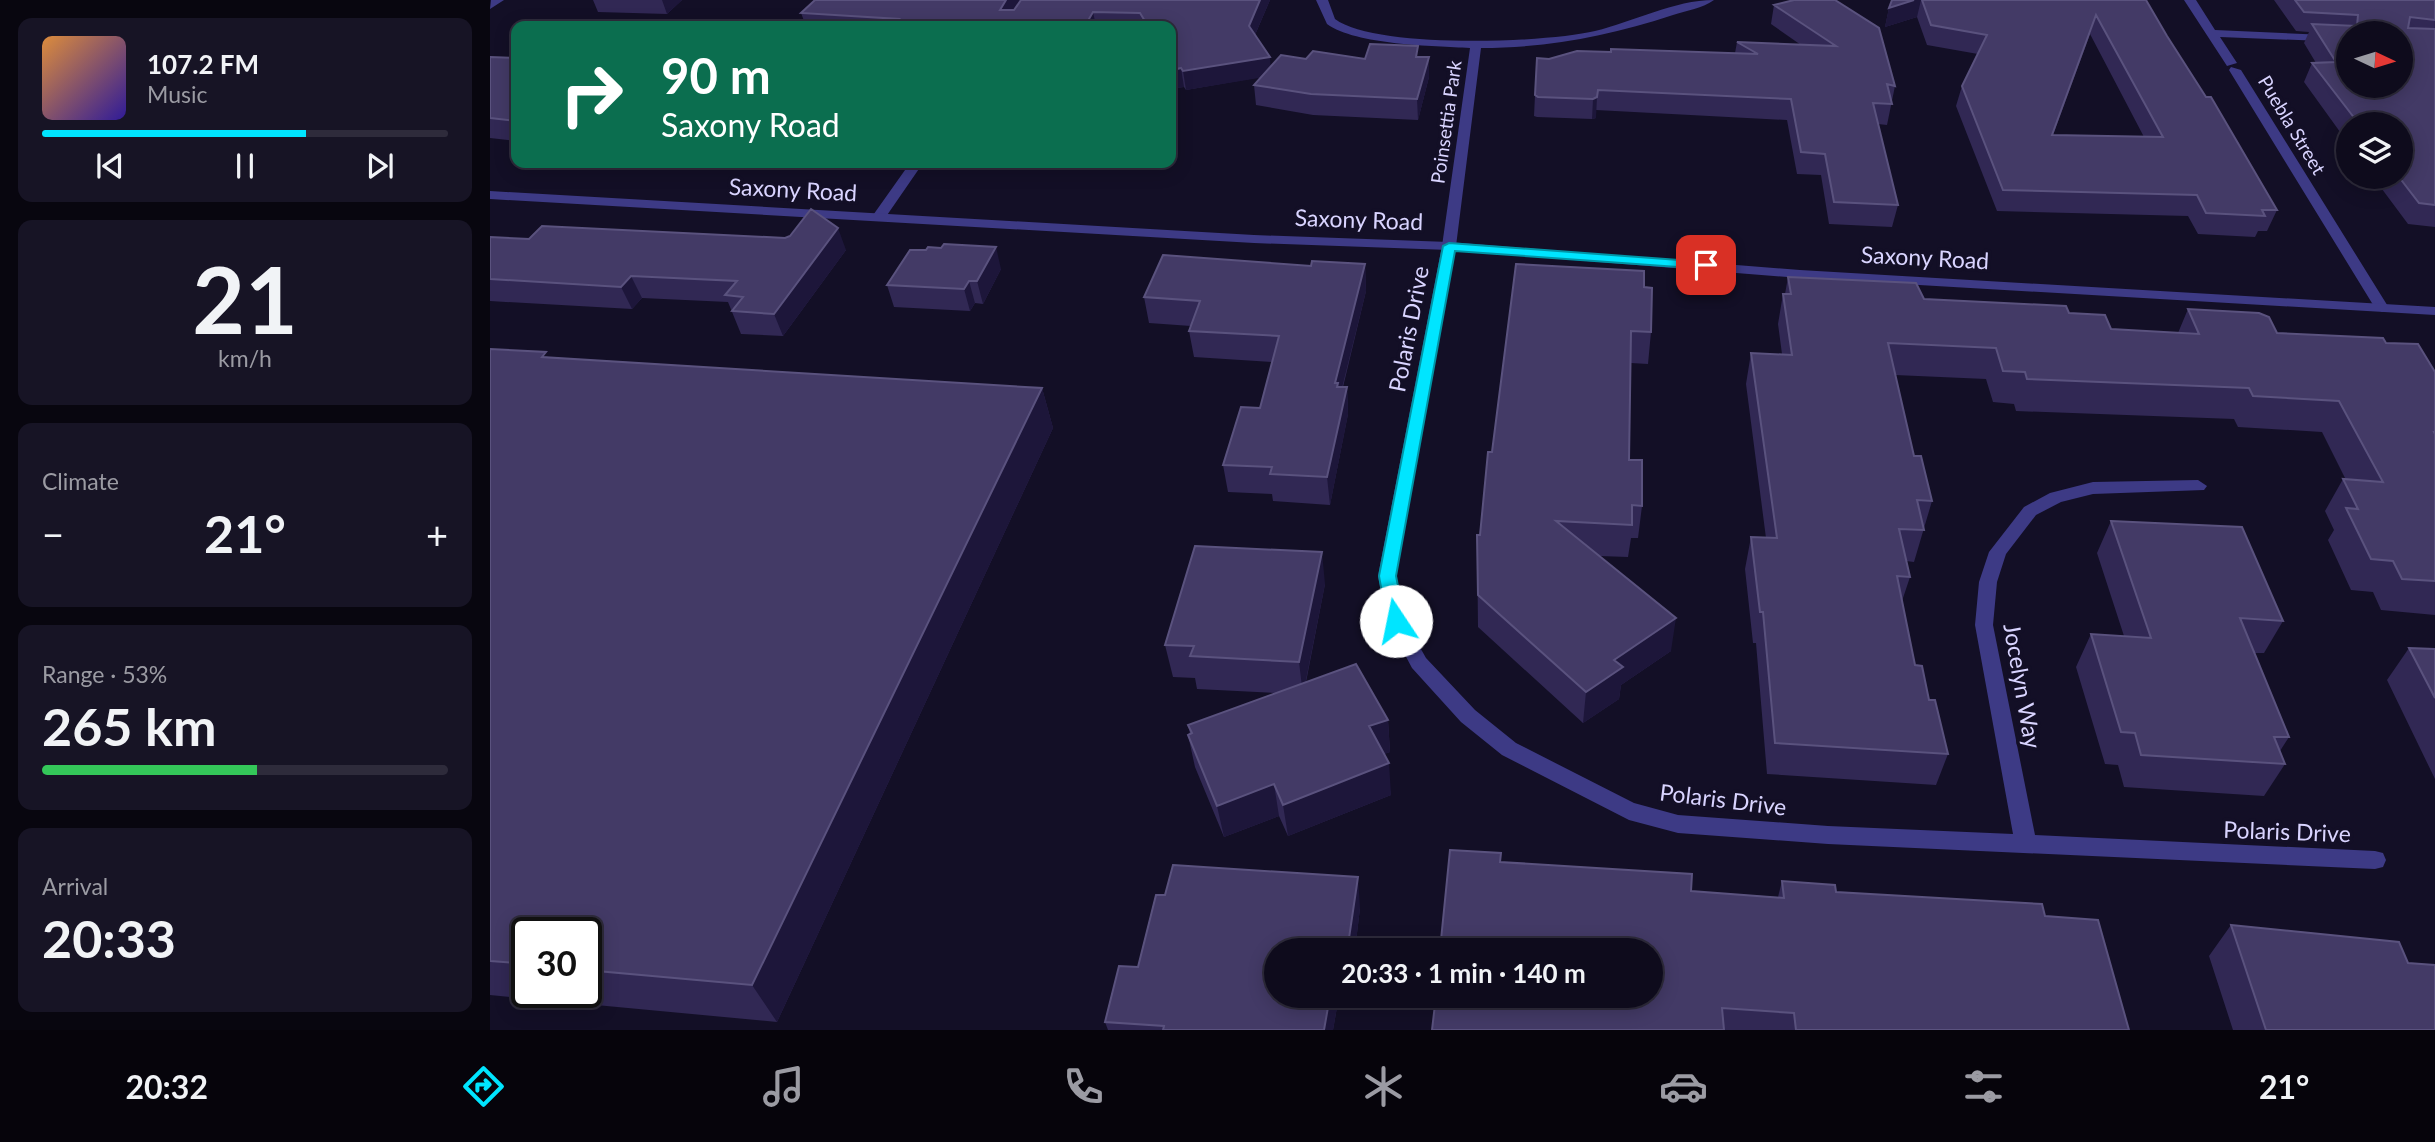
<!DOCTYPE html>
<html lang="en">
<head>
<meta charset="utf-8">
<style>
	body { margin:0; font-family:Lato,sans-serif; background:#171425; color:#f1f3f6; height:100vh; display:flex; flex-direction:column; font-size:26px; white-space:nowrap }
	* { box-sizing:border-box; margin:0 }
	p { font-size:23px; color:#9b9ba3 }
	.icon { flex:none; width:38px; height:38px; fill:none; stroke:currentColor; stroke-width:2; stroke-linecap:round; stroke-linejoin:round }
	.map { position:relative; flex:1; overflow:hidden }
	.sheet { display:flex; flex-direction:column; gap:18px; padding:18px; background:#08060f; width:490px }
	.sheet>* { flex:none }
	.guide { position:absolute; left:21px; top:21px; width:665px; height:147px; border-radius:14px; box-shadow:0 4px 18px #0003,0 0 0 2px #2e2b3b; background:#0b6e4f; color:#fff; overflow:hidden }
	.needle { width:46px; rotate:94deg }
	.controls { position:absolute; left:1846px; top:21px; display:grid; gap:14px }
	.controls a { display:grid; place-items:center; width:77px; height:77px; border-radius:50%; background:#0e0b1c; box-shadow:0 4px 18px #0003,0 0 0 2px #2e2b3b; font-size:35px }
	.speed { position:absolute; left:21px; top:917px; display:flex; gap:14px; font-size:35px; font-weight:700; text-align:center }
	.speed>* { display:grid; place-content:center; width:91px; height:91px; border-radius:50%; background:#0e0b1c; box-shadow:0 4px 18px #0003,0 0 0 2px #2e2b3b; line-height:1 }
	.speed .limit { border:4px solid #111; border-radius:10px; background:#fff; color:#111 }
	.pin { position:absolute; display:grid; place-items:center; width:60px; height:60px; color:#fff; margin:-30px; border-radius:14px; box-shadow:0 4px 10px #0006 }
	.me { position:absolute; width:77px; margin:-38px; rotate:349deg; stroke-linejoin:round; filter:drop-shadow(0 0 5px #0008) }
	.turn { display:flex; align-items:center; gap:24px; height:147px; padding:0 35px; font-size:32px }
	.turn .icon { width:91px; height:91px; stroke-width:2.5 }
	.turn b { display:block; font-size:49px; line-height:60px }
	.big { font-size:52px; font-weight:700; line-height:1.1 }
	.sheet .card { flex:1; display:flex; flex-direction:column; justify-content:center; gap:10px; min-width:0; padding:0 24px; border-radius:14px; background:#171425 }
	.sheet .dial { align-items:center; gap:0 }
	.dial b { font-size:91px; line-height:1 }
	.song { display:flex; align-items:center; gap:21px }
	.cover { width:84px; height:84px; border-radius:10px; background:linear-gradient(135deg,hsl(30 70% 55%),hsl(250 70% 35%)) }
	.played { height:7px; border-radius:4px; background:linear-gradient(90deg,#00e5ff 65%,#2e2b3b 65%) }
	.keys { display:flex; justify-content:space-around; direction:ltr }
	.heat { display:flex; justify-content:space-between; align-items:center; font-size:38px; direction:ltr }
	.charge { height:10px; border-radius:5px; background:linear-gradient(90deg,#34c759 53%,#2e2b3b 0) }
	.trip { position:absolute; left:774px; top:938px; width:399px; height:70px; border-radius:35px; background:#0e0b1c; box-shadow:0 4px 18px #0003,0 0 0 2px #2e2b3b; font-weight:700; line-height:70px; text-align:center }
	.dock { display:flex; height:112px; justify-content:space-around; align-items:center; background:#06040b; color:#9b9ba3 }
	.dock .icon { width:49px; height:49px }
	.dock .current { color:#00e5ff }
	.dock b { font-size:32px; color:#f1f3f6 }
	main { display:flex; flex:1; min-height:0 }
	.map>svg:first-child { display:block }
</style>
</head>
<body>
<main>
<section class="sheet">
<div class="card">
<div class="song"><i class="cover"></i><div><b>107.2 FM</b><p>Music</p></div></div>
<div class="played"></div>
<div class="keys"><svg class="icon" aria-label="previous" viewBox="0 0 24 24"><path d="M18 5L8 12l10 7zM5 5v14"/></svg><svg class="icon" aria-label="pause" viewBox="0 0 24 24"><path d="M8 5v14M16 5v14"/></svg><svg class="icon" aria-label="next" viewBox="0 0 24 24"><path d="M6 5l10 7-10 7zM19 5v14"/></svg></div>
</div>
<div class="card dial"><b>21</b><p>km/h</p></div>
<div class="card"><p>Climate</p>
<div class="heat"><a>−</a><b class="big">21°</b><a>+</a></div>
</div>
<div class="card"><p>Range · 53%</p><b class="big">265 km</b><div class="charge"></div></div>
<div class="card"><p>Arrival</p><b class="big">20:33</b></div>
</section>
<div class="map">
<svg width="1945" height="1030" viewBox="0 0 1945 1030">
	<rect width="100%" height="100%" fill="#130f26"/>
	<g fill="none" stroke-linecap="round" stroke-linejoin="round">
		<path fill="#3d3a85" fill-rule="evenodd" d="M14 0 0 9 1 0Z
			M826 0H838L845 19C885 49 1055 43 1105 31 1143 22 1184 0 1224 0 1213 8 1196 11 1183 15 1119 36 1059 48 991 48L966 246 906 576 915 621 936 658 985 710 1026 743 1144 803 1188 815 1338 826 1523 834 1485 625 1489 582 1499 552 1534 507 1560 493 1603 482 1708 480 1717 486 1714 490 1603 494 1571 502 1546 515 1516 554 1507 582 1503 625 1545 835 1885 851 1893 853 1896 860 1893 867 1885 869 1338 844 1188 833 1139 820 1012 755 971 722 922 668 897 621 888 576 952 246 980 48C944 46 866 45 837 24Z
			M1694 0H1706L1725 30 1858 36V42L1730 37 1747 63 1737 66Z
			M1741 67 1751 70 1899 308 1897 311 1892 312 1885 308 1739 70Z
			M420 163H433L393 221H383L381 218Z"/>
		<path fill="#3d3a85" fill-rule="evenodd" d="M0 191 764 235 959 242 1310 270 1945 307V315L1310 278 959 250 764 243 0 199Z"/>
	</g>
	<path fill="#312854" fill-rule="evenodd" d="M103 0H192L177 14 108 12Z
		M780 0 765 35 780 57V67L816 59H875L939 57V77L928 120 823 115 766 105 764 85 771 77 696 90 694 87 686 88 681 79V26H316L311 13Z
		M1402 0H1656L1677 36 1787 210 1777 231H1768L1765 237 1708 234 1698 216 1507 211 1466 106 1472 86 1488 54 1437 45 1427 17 1395 27 1399 8ZM1600 34 1654 137 1563 135Z
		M1784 0H1945V227L1918 224 1883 177H1911V124H1858V143L1814 82 1822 63H1826L1814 43 1819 32 1806 31Z
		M1284 5 1405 86 1397 125 1388 124 1408 205 1402 227 1339 224 1331 175 1307 174 1297 120 1106 110V118L1102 119 1047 117 1044 116 1045 95 1059 59 1245 53 1247 42 1311 45 1281 24Z
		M0 57 26 58V141L0 138Z
		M0 237 39 239 356 250 293 336 251 334 238 302 152 298 142 309 0 301Z
		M875 264 876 291 853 387H857L858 414 840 505 783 501 782 494 738 492 733 465 770 408 782 362 704 357 699 331 701 326 659 323 654 297 821 266Z
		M511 269 493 304 485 303 480 311 404 307 397 285Z
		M1298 277 1434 299 1579 313 1621 329 1688 333 1698 309 1787 333 1896 343 1945 372V615L1891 610 1883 592 1861 590 1838 540 1844 530 1835 511 1853 479 1856 480 1832 432 1748 427 1744 419 1526 411 1524 404 1503 402 1496 379 1405 375 1424 456 1442 501 1424 562 1416 561 1420 577 1412 601 1425 665 1458 754 1446 785 1277 774 1266 643H1263L1255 569 1261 537 1276 538 1256 384 1261 353 1292 354 1288 324 1293 294H1295Z
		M1154 287 1161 332 1158 364 1141 363 1139 460 1152 506 1148 538H1141L1138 557 1109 556 1181 651 1131 685 1129 699 1093 723 988 627 987 535H990L1002 452Z
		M0 349 59 357 552 388 563 428 287 1022 0 995ZM37 933H96V992H37Z
		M1621 521 1793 621 1774 653H1764L1799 737 1790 751 1795 764 1774 796 1634 787 1628 765 1615 764 1586 667 1601 634 1634 636 1607 553Z
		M835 584 816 682 898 720 900 752 894 754 901 795 798 836 789 816 734 837 705 767 698 735 700 734 698 725 786 693 707 689 705 678 683 677 675 645Z
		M1919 648 1945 649V779L1897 680Z
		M1010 862 1201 891 1288 897 1292 881 1346 892 1555 916 1639 1030H942Z
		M870 908 865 950H786L849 996 843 1030H618L615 1022 648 967Z
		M1741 925 1918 963 1945 1030H1743L1719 956Z"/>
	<path fill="#1d163a" d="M172 0H192L177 14Z
		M516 0H531L515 26 510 10Z
		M770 0H780L761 44 759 26Z
		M1424 0H1431L1427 17 1395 27 1399 8Z
		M603 12 606 26H595Z
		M1606 15 1600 34 1555 155 1562 135Z
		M780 57 781 76 696 90 693 71Z
		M939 57V77L928 120 927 99Z
		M691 68 694 87 686 88 683 70Z
		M1107 97 1106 118 1102 119 1103 99Z
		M348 228 356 250 293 336 284 314Z
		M506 247 511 269 493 304 487 281Z
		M875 264 876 291 849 400 845 383Z
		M141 276 152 298 142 309 131 287Z
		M479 281 485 303 480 311 474 289Z
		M857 387 858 414 840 505 837 477Z
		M552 388 563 428 287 1022 262 985Z
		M832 552 835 584 813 695 809 662Z
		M1186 618 1181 651 1131 685 1129 699 1093 723 1096 692 1124 660Z
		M898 720 900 752 882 758 879 726Z
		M899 763 901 795 798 836 793 805Z
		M784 784 789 816 734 837 727 806Z
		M868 877 870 908 865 950H859L858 945Z
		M840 996H849L843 1030H834Z"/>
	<path fill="#433a66" stroke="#5a527e" stroke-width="2" fill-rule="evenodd" d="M325 0H516L510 10H524L531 0H770L759 26 780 57 693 71 691 68 683 70 681 66V26H658L650 13 603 12 595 26H403L409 19 311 13Z
		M1304 0H1345L1389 28 1405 86 1397 84 1402 104 1383 103 1408 205 1344 202 1335 154 1311 152 1301 99 1108 90 1107 97 1103 99 1048 97 1045 95 1047 58 1059 59 1087 51 1121 52V49L1268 54 1247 42 1346 46 1284 5Z
		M1402 0H1424L1399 8Z
		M1432 0H1656L1677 36 1716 97H1721L1787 210H1772L1775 216 1716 213 1707 195 1513 190 1472 86 1497 35 1441 25ZM1606 15 1673 137 1562 135Z
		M1805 0H1945V20L1920 17 1918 28 1945 29V205L1929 203 1909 177H1911V124H1869L1822 63 1846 62 1822 24 1867 26 1868 15 1814 12ZM1858 33H1911V86H1858Z
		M880 44 928 46 926 57H939L927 99 821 94 764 85 791 55 816 59 823 51 875 59Z
		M0 57 26 58V121L0 118Z
		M321 209 348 228 284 314 242 311 253 297 235 295 247 281 141 276 131 287 0 279V237L39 239 52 226 295 238 300 236Z
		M454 244 506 247 487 281H479L474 289 397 285 420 250H436L438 247 451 248Z
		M673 255 821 266 822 261 875 264 845 383H848L847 387H857L837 477 780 474 782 467 733 465 751 407 770 408 789 336 699 331 710 301 654 297Z
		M1026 264 1154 271V287L1162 288 1161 332 1141 331 1139 460H1152V506L1142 505V525L1066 521 1186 618 1124 660 1133 667 1096 692 988 595 987 535H990L998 452H1002Z
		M1298 277 1426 283 1434 299 1576 306 1579 313 1615 315 1621 329 1709 334 1698 309 1769 313 1779 317 1787 333 1893 338 1896 343 1928 344 1945 372V432H1944L1945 434V581L1912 579 1903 561 1881 559 1856 508 1868 509 1853 479 1893 482 1849 401 1763 396 1759 388 1537 379 1535 372 1513 371 1506 348 1398 343 1424 456H1431L1442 501 1427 500 1434 530 1409 529 1420 577 1407 576 1425 665 1432 666 1439 700H1445L1458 754 1285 743 1273 612H1270L1261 537 1287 538 1261 353 1302 355 1293 294H1301Z
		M0 349 56 352 52 357 552 388 262 985 96 970V933H37V964L0 961Z
		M1621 521 1752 527 1793 621 1750 618 1799 737H1784L1795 764 1651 755 1645 733 1631 732 1601 634 1661 638Z
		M705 546 832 552 809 662 700 656 704 646 675 645Z
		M1919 648 1945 649V698Z
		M866 664 898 720 879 726 899 763 793 805 784 784 727 806 698 735 702 733 698 725Z
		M960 850 1011 853 1010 862 1202 874 1201 891 1294 898 1292 881 1345 885 1346 892 1552 904 1555 916 1608 920 1639 1030H1306L1304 1013 1232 1008 1234 1030H942L946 996H1160V950H950Z
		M683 865 868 877 858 945H848V950H786V996H840L834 1030H673L674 1026 615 1022 629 966 648 967 666 895H675Z
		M1741 925 1909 942 1918 963 1945 965V1030H1776Z"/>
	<path fill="#00e5ff" stroke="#0095a6" stroke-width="2" d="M959 243 1216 262 1223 265 1216 269 965 251 906 576 915 621 906 628 897 621 889 576 953 246Z"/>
	<g text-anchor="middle" stroke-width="7" stroke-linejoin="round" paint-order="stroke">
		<g font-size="19" fill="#d9d4ff" stroke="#130f26">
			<text transform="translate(956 122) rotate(-82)" y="7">Poinsettia Park</text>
			<text transform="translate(1802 125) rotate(59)" y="7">Puebla Street</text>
		</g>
		<g font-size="23" fill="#d9d4ff" stroke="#130f26">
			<text transform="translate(303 190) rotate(3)" y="8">Saxony Road</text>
			<text transform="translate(869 220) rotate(2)" y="8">Saxony Road</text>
			<text transform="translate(1435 258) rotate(3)" y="8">Saxony Road</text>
			<text transform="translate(919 329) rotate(-79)" y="8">Polaris Drive</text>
			<text transform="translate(1532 686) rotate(80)" y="8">Jocelyn Way</text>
			<text transform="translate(1233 800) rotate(7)" y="8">Polaris Drive</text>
			<text transform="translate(1797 832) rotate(2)" y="8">Polaris Drive</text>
		</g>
	</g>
</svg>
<div class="controls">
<a><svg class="needle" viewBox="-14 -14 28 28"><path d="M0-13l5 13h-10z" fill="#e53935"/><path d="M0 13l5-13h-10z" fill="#9b9ba3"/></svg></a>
<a><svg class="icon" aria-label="layers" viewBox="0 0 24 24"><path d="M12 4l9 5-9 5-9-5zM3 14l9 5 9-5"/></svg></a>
</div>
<div class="speed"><div class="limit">30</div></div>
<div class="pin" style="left:1216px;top:265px;background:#d93025"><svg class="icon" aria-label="arrive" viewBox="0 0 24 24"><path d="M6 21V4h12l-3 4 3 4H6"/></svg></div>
<svg class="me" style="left:906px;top:621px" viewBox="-20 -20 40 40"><circle r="19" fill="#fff"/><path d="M0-13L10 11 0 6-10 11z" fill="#00e5ff"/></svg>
<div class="trip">20:33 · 1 min · 140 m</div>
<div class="guide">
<div class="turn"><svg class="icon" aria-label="right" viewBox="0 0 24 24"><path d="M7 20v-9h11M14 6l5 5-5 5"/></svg><div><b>90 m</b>Saxony Road</div></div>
</div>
</div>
</main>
<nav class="dock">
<b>20:32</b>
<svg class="icon current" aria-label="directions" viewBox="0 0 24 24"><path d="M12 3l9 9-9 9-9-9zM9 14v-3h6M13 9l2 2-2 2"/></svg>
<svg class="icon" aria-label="music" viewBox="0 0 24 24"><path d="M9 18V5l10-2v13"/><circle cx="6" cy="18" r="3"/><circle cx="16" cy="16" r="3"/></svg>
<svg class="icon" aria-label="phone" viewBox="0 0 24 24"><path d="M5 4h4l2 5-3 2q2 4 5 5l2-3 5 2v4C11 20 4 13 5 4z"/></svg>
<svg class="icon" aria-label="climate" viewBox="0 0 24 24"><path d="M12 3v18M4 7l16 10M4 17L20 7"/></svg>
<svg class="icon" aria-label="car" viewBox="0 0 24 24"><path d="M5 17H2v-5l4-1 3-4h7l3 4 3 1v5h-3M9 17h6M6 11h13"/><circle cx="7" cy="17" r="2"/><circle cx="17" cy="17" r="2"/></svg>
<svg class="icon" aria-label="filters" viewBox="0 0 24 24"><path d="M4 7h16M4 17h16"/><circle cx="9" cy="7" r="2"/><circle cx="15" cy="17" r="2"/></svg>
<b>21°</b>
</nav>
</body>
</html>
